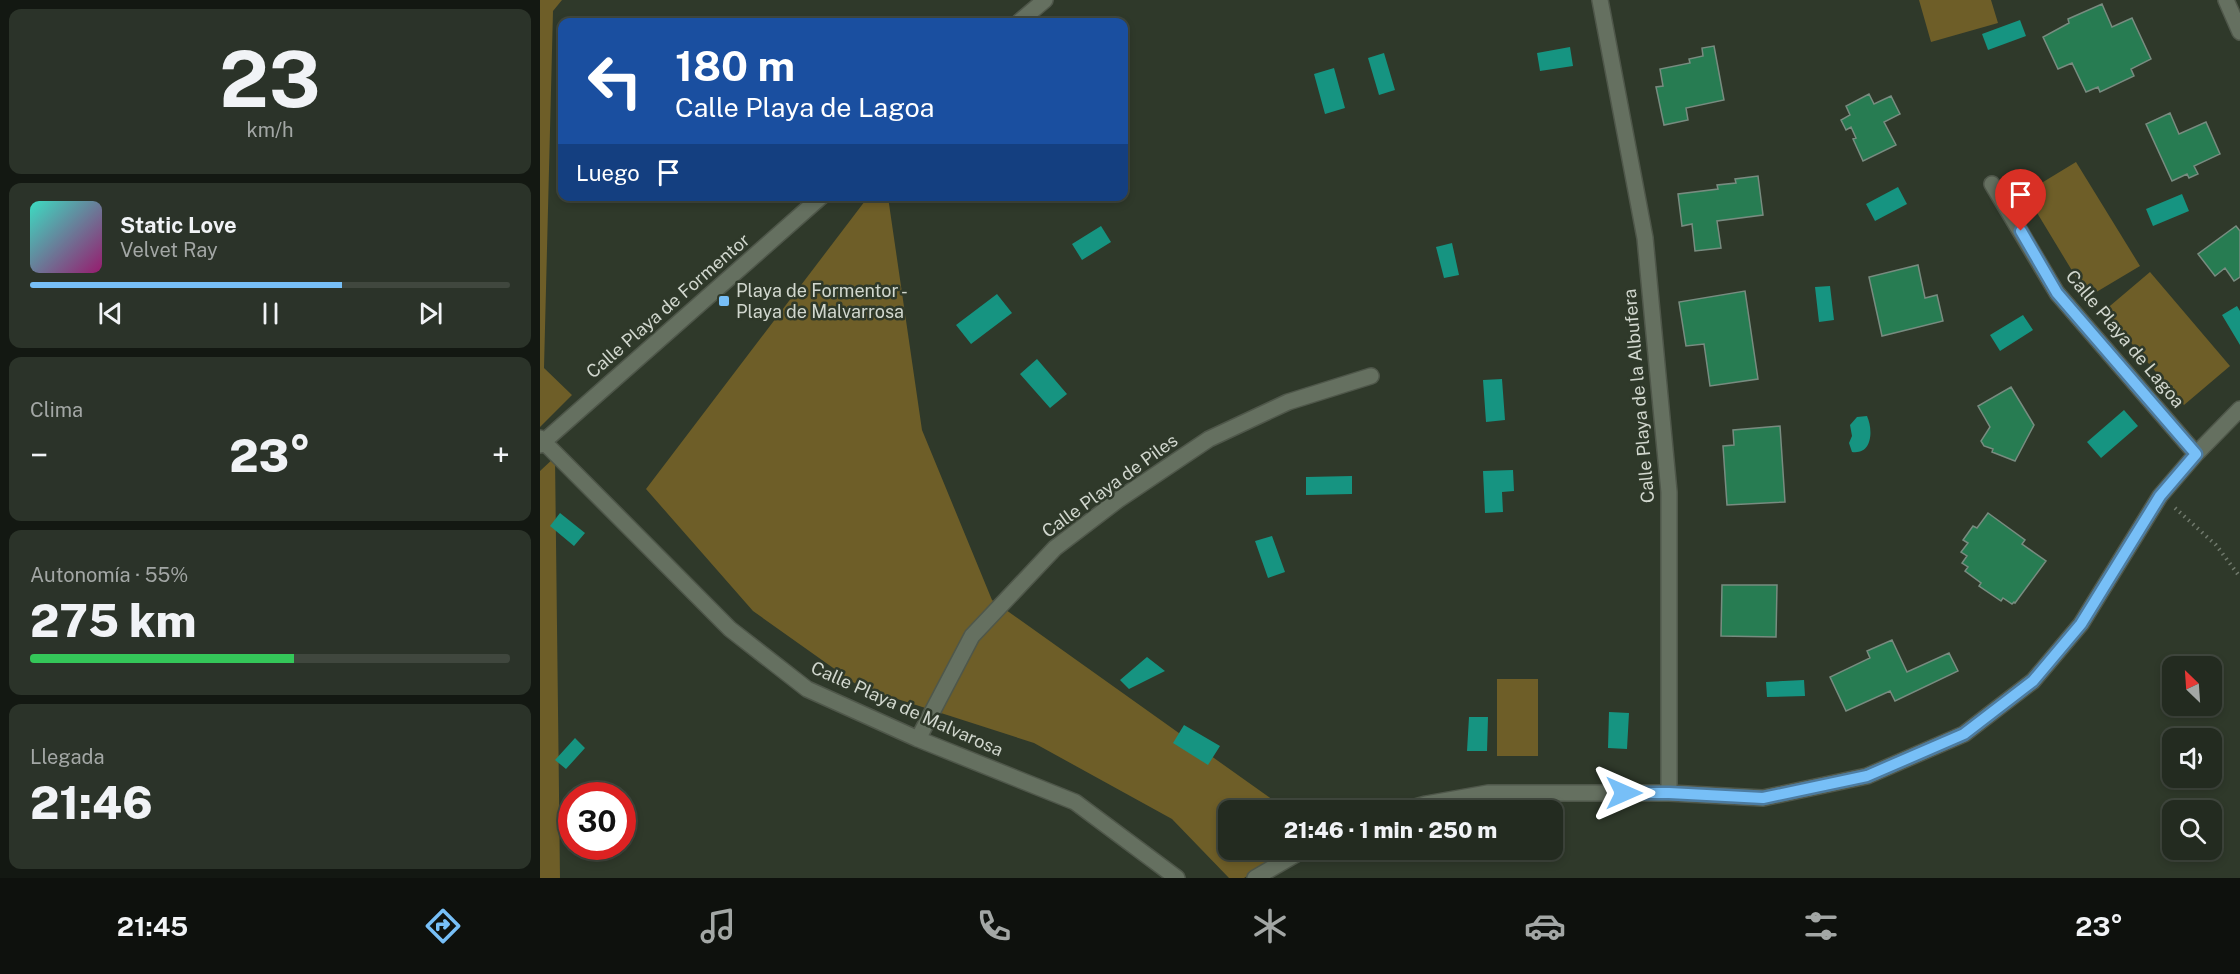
<!DOCTYPE html>
<html lang="es">
<head>
<meta charset="utf-8">
<style>
	body { margin:0; font-family:"Public Sans",sans-serif; background:#2b3329; color:#f1f3f6; height:100vh; display:flex; flex-direction:column; font-size:22px; white-space:nowrap }
	* { box-sizing:border-box; margin:0 }
	p { font-size:20px; color:#a3a7a5 }
	.icon { flex:none; width:33px; height:33px; fill:none; stroke:currentColor; stroke-width:2; stroke-linecap:round; stroke-linejoin:round }
	.map { position:relative; flex:1; overflow:hidden }
	.side { display:flex; flex-direction:column; gap:9px; padding:9px; background:#131812; width:540px }
	.side>* { flex:none }
	.top-card { position:absolute; left:18px; top:18px; width:570px; height:183px; border-radius:12px; box-shadow:0 3px 9px #0003,0 0 0 2px #40473e; background:#1a4fa0; color:#fff; overflow:hidden }
	.needle { width:39px; rotate:335deg }
	.tools { position:absolute; left:1622px; top:656px; display:grid; gap:12px }
	.tools a { display:grid; place-items:center; width:60px; height:60px; border-radius:12px; background:#232b20; box-shadow:0 3px 9px #0003,0 0 0 2px #40473e; font-size:30px }
	.speed { position:absolute; left:18px; top:782px; display:flex; gap:12px; font-size:30px; font-weight:700; text-align:center }
	.speed>* { display:grid; place-content:center; width:78px; height:78px; border-radius:50%; background:#232b20; box-shadow:0 3px 9px #0003,0 0 0 2px #40473e; line-height:1 }
	.speed .limit { border:9px solid #d22; background:#fff; color:#111 }
	.pin { position:absolute; display:grid; place-items:center; width:51px; height:51px; color:#fff; margin:-62px -26px; border-radius:50% 50% 50% 0; rotate:-45deg; box-shadow:0 0 6px #0007 }
	.pin .icon { rotate:45deg }
	.me { position:absolute; width:66px; margin:-33px; rotate:90deg; stroke-linejoin:round; filter:drop-shadow(0 0 4px #0008) }
	.turn { display:flex; align-items:center; gap:21px; height:126px; padding:0 18px; font-size:27px }
	.turn .icon { width:78px; height:78px; stroke-width:2.5 }
	.turn b { display:block; font-size:42px; line-height:51px }
	.then { display:flex; align-items:center; height:57px; padding:0 18px; background:#0003; gap:12px; font-size:22px }
	.big { font-size:45px; font-weight:800; line-height:1.1 }
	.side .widget { flex:1; display:flex; flex-direction:column; justify-content:center; gap:9px; min-width:0; padding:0 21px; border-radius:12px; background:#2b3329 }
	.side .dial { align-items:center; gap:0 }
	.dial b { font-size:78px; line-height:1 }
	.song { display:flex; align-items:center; gap:18px }
	.cover { width:72px; height:72px; border-radius:9px; background:linear-gradient(135deg,hsl(170 70% 55%),hsl(320 70% 35%)) }
	.played { height:6px; border-radius:3px; background:linear-gradient(90deg,#77bff7 65%,#40473e 65%) }
	.keys { display:flex; justify-content:space-around; direction:ltr }
	.heat { display:flex; justify-content:space-between; align-items:center; font-size:33px; direction:ltr }
	.charge { height:9px; border-radius:4px; background:linear-gradient(90deg,#34c759 55%,#40473e 0) }
	.trip { position:absolute; left:678px; top:800px; width:345px; height:60px; border-radius:12px; background:#232b20; box-shadow:0 3px 9px #0003,0 0 0 2px #40473e; font-weight:800; line-height:60px; text-align:center }
	.menu { display:flex; height:96px; justify-content:space-around; align-items:center; background:#0e110d; color:#a3a7a5 }
	.menu .icon { width:42px; height:42px }
	.menu .on { color:#77bff7 }
	.menu b { font-size:27px; color:#f1f3f6 }
	main { display:flex; flex:1; min-height:0 }
	.map>svg:first-child { display:block }
</style>
</head>
<body>
<main>
<section class="side">
<div class="widget dial"><b>23</b><p>km/h</p></div>
<div class="widget">
<div class="song"><i class="cover"></i><div><b>Static Love</b><p>Velvet Ray</p></div></div>
<div class="played"></div>
<div class="keys"><svg class="icon" aria-label="previous" viewBox="0 0 24 24"><path d="M18 5L8 12l10 7zM5 5v14"/></svg><svg class="icon" aria-label="pause" viewBox="0 0 24 24"><path d="M8 5v14M16 5v14"/></svg><svg class="icon" aria-label="next" viewBox="0 0 24 24"><path d="M6 5l10 7-10 7zM19 5v14"/></svg></div>
</div>
<div class="widget"><p>Clima</p>
<div class="heat"><a>−</a><b class="big">23°</b><a>+</a></div>
</div>
<div class="widget"><p>Autonomía · 55%</p><b class="big">275 km</b><div class="charge"></div></div>
<div class="widget"><p>Llegada</p><b class="big">21:46</b></div>
</section>
<div class="map">
<svg width="1700" height="878" viewBox="0 0 1700 878">
	<rect width="100%" height="100%" fill="#2f392a"/>
	<path fill="#6e5e28" d="M0 0H22L13 11 4 368 32 395 0 427Z
		M1379 0H1451L1458 23 1391 42Z
		M1536 162 1600 266 1548 297 1485 193Z
		M328 197H348L382 430 452 600 747 810H688V849H755L704 878H689L632 819 494 743 320 687 213 611 106 489Z
		M1610 272 1690 366 1644 405 1564 311Z
		M15 457 20 878H0V471Z
		M957 679H998V756H957Z"/>
	<path fill="#169481" d="M1480 20 1486 36 1448 50 1442 34Z
		M1030 47 1033 66 1000 71 997 53Z
		M844 53 855 90 839 95 828 58Z
		M794 68 805 108 785 114 774 74Z
		M1358 187 1367 204 1335 221 1326 204Z
		M1642 194 1649 211 1613 226 1606 209Z
		M561 226 571 242 542 260 532 244Z
		M912 243 919 275 904 278 896 247Z
		M1290 286 1294 320 1279 322 1275 287Z
		M457 294 472 313 431 344 416 325Z
		M1697 306 1700 311V345L1682 315Z
		M1483 315 1493 330 1460 351 1450 335Z
		M497 359 527 394 510 408 480 374Z
		M962 379 965 420 946 422 943 380Z
		M1584 410 1598 426 1561 458 1547 442Z
		M1327 416C1333 429 1333 455 1312 452L1309 443 1312 436 1310 425 1317 417Z
		M973 470 974 491 962 492 963 512 945 513 943 471Z
		M812 476V494L766 495V477Z
		M20 513 45 533 34 546 10 526Z
		M732 536 745 572 728 578 715 541Z
		M607 657 625 671 589 689 580 680Z
		M1264 680 1265 696 1227 697 1226 682Z
		M1069 712 1089 713 1087 749 1068 748Z
		M929 717H948L947 751H927Z
		M644 725 680 746 668 765 633 743Z
		M35 738 45 748 26 769 15 760Z"/>
	<path fill="#277c52" stroke="#788c80" stroke-width="1.5" d="M1562 4 1572 27 1592 18 1611 59 1591 69 1594 76 1560 92 1558 87 1546 92 1532 63 1518 69 1503 37 1529 23 1528 19Z
		M1174 46 1184 100 1146 108 1148 120 1124 125 1116 87 1123 86 1120 69 1150 63 1149 59 1163 56 1162 48Z
		M1329 94 1334 104 1351 96 1360 114 1344 122 1356 145 1323 161 1313 139 1316 138 1311 127 1306 130 1301 120 1310 115 1306 106Z
		M1630 113 1639 134 1666 122 1680 154 1654 166 1658 174 1649 178 1647 174 1632 181 1606 124Z
		M1218 176 1223 215 1177 221 1181 248 1155 251 1152 224 1142 226 1138 194 1178 189 1177 185 1196 183 1195 179Z
		M1696 226 1700 231V277L1694 281 1685 268 1675 276 1658 254Z
		M1378 265 1385 298 1397 295 1403 321 1342 336 1329 277Z
		M1205 291 1218 379 1170 386 1164 344 1146 346 1139 302Z
		M1471 387 1494 425 1475 461 1452 452 1453 449 1444 446 1441 441 1450 427 1438 406Z
		M1240 426 1245 502 1187 505 1183 446 1194 445 1193 430Z
		M1448 513 1485 540 1482 544 1506 561 1475 603 1474 602 1472 604 1463 598 1461 601 1439 586 1441 583 1425 571 1428 567 1422 563 1427 556 1421 552 1428 543 1423 540 1433 526 1437 528Z
		M1182 585H1237L1236 637 1181 636Z
		M1352 640 1367 672 1409 653 1418 671 1355 701 1350 691 1306 711 1290 677 1330 658 1327 651Z"/>
	<g fill="none" stroke-linecap="round" stroke-linejoin="round">
		<defs>
			<path id="street" d="M1060 0 1105 238 1129 492V793
				M1686 0 1700 32
				M479 22 505 0
				M1452 184 1517 293 1656 454
				M0 438 190 629 267 689 378 739 535 802 637 878
				M0 445 282 196
				M378 739 432 636 515 548 578 500 669 439 748 402 831 376
				M865 810 886 804 948 793H1129L1223 798 1327 776 1424 734 1493 681 1541 624 1620 496 1656 454 1700 409
				M715 878 765 849"/>
		</defs>
		<use href="#street" stroke="#4f574a" stroke-width="18"/>
		<path stroke="#70796c" stroke-width="4" stroke-dasharray="1.5 4.5" stroke-linecap="butt" d="M1635 508 1676 545 1700 577"/>
		<use href="#street" stroke="#657060" stroke-width="15"/>
	</g>
	<g fill="none" stroke-linecap="round" stroke-linejoin="round">
		<defs>
			<path id="route" d="M1084 793H1129L1223 798 1327 776 1424 734 1493 681 1541 624 1620 496 1656 454 1517 293 1481 231"/>
		</defs>
		<use href="#route" stroke="#4d7ca1" stroke-width="15"/>
		<use href="#route" stroke="#77bff7" stroke-width="10"/>
	</g>
	<rect fill="#77bff7" stroke="#2f392a" stroke-width="2" x="178" y="295" width="12" height="12" rx="3"/>
	<g text-anchor="middle" stroke-width="5" stroke-linejoin="round" paint-order="stroke">
		<g font-size="18" fill="#d1d7ce" stroke="#2f392a" text-anchor="start">
			<text x="196" y="297">Playa de Formentor -<tspan x="196" dy="21">Playa de Malvarrosa</tspan></text>
		</g>
		<g font-size="18" fill="#d1d7ce" stroke="#2f392a">
			<text transform="translate(128 306) rotate(-41)" y="6">Calle Playa de Formentor</text>
			<text transform="translate(1585 339) rotate(50)" y="6">Calle Playa de Lagoa</text>
			<text transform="translate(1099 396) rotate(-95)" y="6">Calle Playa de la Albufera</text>
			<text transform="translate(570 486) rotate(-36)" y="6">Calle Playa de Piles</text>
			<text transform="translate(367 709) rotate(24)" y="6">Calle Playa de Malvarosa</text>
		</g>
	</g>
</svg>
<div class="tools">
<a><svg class="needle" viewBox="-14 -14 28 28"><path d="M0-13l5 13h-10z" fill="#e53935"/><path d="M0 13l5-13h-10z" fill="#a3a7a5"/></svg></a>
<a><svg class="icon" aria-label="sound" viewBox="0 0 24 24"><path d="M4 9h4l5-4v14l-5-4H4zM17 9q2 3 0 6"/></svg></a>
<a><svg class="icon" aria-label="search" viewBox="0 0 24 24"><circle cx="10" cy="10" r="6"/><path d="M15 15l6 6"/></svg></a>
</div>
<div class="speed"><div class="limit">30</div></div>
<div class="pin" style="left:1481px;top:231px;background:#d93025"><svg class="icon" aria-label="arrive" viewBox="0 0 24 24"><path d="M6 21V4h12l-3 4 3 4H6"/></svg></div>
<svg class="me" style="left:1084px;top:793px" viewBox="-20 -20 40 40"><path d="M0-17L14 15 0 8-14 15z" fill="#77bff7" stroke="#fff" stroke-width="4"/></svg>
<div class="trip">21:46 · 1 min · 250 m</div>
<div class="top-card">
<div class="turn"><svg class="icon" aria-label="left" viewBox="0 0 24 24"><path d="M17 20v-9H6M10 6l-5 5 5 5"/></svg><div><b>180 m</b>Calle Playa de Lagoa</div></div>
<div class="then">Luego<svg class="icon" aria-label="arrive" viewBox="0 0 24 24"><path d="M6 21V4h12l-3 4 3 4H6"/></svg></div>
</div>
</div>
</main>
<nav class="menu">
<b>21:45</b>
<svg class="icon on" aria-label="directions" viewBox="0 0 24 24"><path d="M12 3l9 9-9 9-9-9zM9 14v-3h6M13 9l2 2-2 2"/></svg>
<svg class="icon" aria-label="music" viewBox="0 0 24 24"><path d="M9 18V5l10-2v13"/><circle cx="6" cy="18" r="3"/><circle cx="16" cy="16" r="3"/></svg>
<svg class="icon" aria-label="phone" viewBox="0 0 24 24"><path d="M5 4h4l2 5-3 2q2 4 5 5l2-3 5 2v4C11 20 4 13 5 4z"/></svg>
<svg class="icon" aria-label="climate" viewBox="0 0 24 24"><path d="M12 3v18M4 7l16 10M4 17L20 7"/></svg>
<svg class="icon" aria-label="car" viewBox="0 0 24 24"><path d="M5 17H2v-5l4-1 3-4h7l3 4 3 1v5h-3M9 17h6M6 11h13"/><circle cx="7" cy="17" r="2"/><circle cx="17" cy="17" r="2"/></svg>
<svg class="icon" aria-label="filters" viewBox="0 0 24 24"><path d="M4 7h16M4 17h16"/><circle cx="9" cy="7" r="2"/><circle cx="15" cy="17" r="2"/></svg>
<b>23°</b>
</nav>
</body>
</html>
